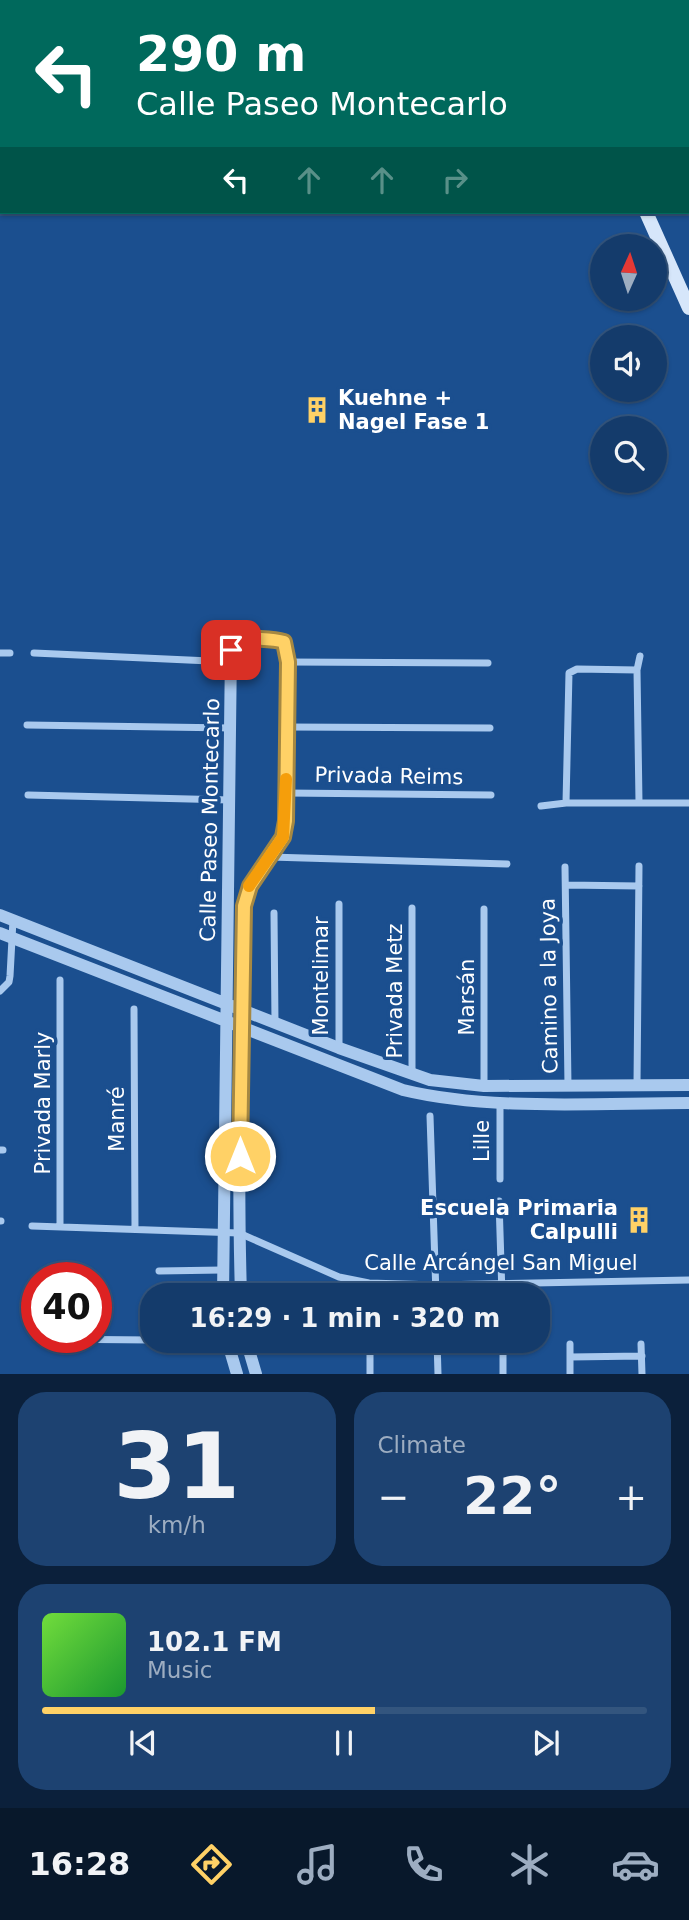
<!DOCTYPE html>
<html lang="en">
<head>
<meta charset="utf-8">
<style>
	body { margin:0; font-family:"DejaVu Sans",sans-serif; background:#1d4271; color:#f1f3f6; height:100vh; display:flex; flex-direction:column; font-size:26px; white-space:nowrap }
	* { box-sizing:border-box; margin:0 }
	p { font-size:23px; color:#9dadc1 }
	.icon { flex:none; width:38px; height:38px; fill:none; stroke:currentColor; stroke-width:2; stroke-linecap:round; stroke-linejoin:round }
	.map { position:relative; height:1374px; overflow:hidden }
	.panel { display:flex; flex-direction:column; gap:18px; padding:18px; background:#0b203b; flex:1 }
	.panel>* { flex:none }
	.hud { position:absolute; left:0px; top:0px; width:690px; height:214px; box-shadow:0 2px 5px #0004,0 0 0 2px #33557e; background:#00695c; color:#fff; overflow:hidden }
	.needle { width:46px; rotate:3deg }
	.fabs { position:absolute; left:590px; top:234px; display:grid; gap:14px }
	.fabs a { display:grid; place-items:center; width:77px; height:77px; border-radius:50%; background:#143b6b; box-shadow:0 2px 5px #0004,0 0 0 2px #33557e; font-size:35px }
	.speed { position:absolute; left:21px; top:1262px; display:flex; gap:14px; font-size:35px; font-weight:700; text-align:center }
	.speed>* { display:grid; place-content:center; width:91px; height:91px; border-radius:50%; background:#143b6b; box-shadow:0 2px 5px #0004,0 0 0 2px #33557e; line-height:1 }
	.speed .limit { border:10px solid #d22; background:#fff; color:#111 }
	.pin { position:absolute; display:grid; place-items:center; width:60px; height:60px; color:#fff; margin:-30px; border-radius:14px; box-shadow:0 4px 10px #0006 }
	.me { position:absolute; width:77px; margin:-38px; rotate:0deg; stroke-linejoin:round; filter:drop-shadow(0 0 5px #0008) }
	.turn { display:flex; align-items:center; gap:24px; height:147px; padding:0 21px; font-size:32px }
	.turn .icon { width:91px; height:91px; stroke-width:2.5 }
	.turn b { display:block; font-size:49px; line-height:60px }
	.lanes { display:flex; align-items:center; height:66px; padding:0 21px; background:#0003; justify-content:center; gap:35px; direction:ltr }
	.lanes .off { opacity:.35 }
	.big { font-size:52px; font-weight:700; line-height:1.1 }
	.panel .widget { flex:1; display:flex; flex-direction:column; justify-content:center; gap:10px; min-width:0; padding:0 24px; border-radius:28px; background:#1d4271 }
	.panel .dial { align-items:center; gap:0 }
	.dial b { font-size:91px; line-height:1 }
	.song { display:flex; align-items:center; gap:21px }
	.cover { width:84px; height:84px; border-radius:10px; background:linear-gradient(135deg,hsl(100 70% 55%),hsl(130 70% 35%)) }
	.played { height:7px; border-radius:4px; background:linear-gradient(90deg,#ffd166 55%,#33557e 55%) }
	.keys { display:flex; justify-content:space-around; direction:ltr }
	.heat { display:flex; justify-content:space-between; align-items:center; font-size:38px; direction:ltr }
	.panel .tiles { flex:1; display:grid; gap:18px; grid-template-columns:1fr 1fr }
	.widget:last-child { grid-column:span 2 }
	.trip { position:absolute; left:140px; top:1283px; width:410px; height:70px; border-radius:28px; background:#143b6b; box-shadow:0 2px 5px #0004,0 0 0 2px #33557e; font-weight:700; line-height:70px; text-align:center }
	.dock { display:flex; height:112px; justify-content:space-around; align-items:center; background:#08182b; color:#9dadc1 }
	.dock .icon { width:49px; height:49px }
	.dock .on { color:#ffd166 }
	.dock b { font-size:32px; color:#f1f3f6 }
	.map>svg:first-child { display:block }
</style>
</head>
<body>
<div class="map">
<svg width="689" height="1374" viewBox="0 0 689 1374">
	<rect width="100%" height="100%" fill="#1b4f8f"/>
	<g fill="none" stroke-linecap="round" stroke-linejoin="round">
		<path stroke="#123a6d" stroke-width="23" d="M635 0 636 2
			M688 172 689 175"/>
		<path stroke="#a9c9ee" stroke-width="7" d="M0 653H10
			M34 653 232 662
			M287 662 488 663
			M27 725 231 728
			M286 727 490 728
			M286 793 491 795
			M28 795 230 800
			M639 802 637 670 640 656
			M566 803 569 673 577 669 637 670
			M541 806 566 803H689
			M270 857 507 864
			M565 867 568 1086
			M566 885 639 886
			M274 913 275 1023
			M60 980V1226
			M0 991 9 982 10 976 13 920
			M134 1009 135 1229
			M339 1048V904
			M412 1074V908
			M637 1085 639 866
			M484 1086V909
			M430 1116 436 1295
			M0 1150H3
			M500 1179V1103
			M499 1201 502 1295
			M0 1221H1
			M32 1226 239 1233 339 1277 369 1283 436 1285 689 1280
			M159 1271 222 1270
			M369 1283V1295
			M38 1339 152 1340
			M167 1340 227 1341
			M370 1340V1374
			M437 1340 438 1374
			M503 1340V1374
			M570 1344V1374
			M641 1344 642 1374
			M570 1357 642 1356"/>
		<path stroke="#a9c9ee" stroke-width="12" d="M0 915 339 1048 430 1080 484 1086 689 1085
			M0 933 403 1090C490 1111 598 1103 689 1103
			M223 1295 231 650C233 646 233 643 238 641 246 637 275 639 284 642L286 646 287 662 286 821 283 837 250 886 244 906C241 1036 237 1165 241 1295
			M227 1340 237 1374
			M246 1340 256 1374"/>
		<path stroke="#d6e6fa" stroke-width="14" d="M580 0V2
			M646 212 689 308"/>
	</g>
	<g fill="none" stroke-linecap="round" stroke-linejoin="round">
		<defs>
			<path id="route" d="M231 650C233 646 234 643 238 641 246 637 275 639 284 642L288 662 286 821 283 837 250 886 244 906 240 1156"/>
		</defs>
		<use href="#route" stroke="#a68842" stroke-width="18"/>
		<use href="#route" stroke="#ffd166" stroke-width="12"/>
		<path stroke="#f59e0b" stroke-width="12" d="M249 886 283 837 286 779"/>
	</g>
	<defs>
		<symbol id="building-bare" viewBox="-9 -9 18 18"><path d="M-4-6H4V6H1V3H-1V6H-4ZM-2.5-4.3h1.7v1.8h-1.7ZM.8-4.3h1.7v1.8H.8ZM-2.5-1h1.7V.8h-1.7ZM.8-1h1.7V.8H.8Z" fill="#ffd166" stroke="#1b4f8f" stroke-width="2.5" paint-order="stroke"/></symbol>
	</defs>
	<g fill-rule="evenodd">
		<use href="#building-bare" x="298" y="391" width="38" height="38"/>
		<use href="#building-bare" x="620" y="1201" width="38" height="38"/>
	</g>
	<g text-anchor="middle" stroke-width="7" stroke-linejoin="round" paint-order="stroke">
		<g font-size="21" font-weight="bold" fill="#fff" stroke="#1b4f8f" text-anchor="start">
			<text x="338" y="405">Kuehne +<tspan x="338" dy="24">Nagel Fase 1</tspan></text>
			<text x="618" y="1215" text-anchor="end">Escuela Primaria<tspan x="618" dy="24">Calpulli</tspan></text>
		</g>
		<g font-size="21" fill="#fff" stroke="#1b4f8f">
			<text transform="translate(389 776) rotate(1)" y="7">Privada Reims</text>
			<text transform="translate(210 820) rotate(-89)" y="7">Calle Paseo Montecarlo</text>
			<text transform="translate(321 976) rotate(-90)" y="7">Montelimar</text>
			<text transform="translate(549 986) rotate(-91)" y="7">Camino a la Joya</text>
			<text transform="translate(395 991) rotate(-90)" y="7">Privada Metz</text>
			<text transform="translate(467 997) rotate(-90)" y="7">Marsán</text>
			<text transform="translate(43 1103) rotate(-90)" y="7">Privada Marly</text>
			<text transform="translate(117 1119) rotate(-90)" y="7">Manré</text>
			<text transform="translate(482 1141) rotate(-90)" y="7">Lille</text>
			<text x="501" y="1270">Calle Arcángel San Miguel</text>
		</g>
	</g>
</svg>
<div class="fabs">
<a><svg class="needle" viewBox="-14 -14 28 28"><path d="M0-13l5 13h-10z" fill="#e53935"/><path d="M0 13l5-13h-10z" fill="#9dadc1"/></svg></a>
<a><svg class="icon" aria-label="sound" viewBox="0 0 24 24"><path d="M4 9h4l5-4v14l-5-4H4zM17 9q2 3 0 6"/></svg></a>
<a><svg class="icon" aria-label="search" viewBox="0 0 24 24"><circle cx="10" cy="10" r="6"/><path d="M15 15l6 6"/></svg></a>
</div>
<div class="speed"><div class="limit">40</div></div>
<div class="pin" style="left:231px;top:650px;background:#d93025"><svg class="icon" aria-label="arrive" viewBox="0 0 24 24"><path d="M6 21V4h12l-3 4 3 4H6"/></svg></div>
<svg class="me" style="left:240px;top:1156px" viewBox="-20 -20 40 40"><circle r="17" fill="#ffd166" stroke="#fff" stroke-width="3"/><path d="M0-11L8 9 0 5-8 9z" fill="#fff"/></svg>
<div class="trip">16:29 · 1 min · 320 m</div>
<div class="hud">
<div class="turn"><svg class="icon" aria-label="left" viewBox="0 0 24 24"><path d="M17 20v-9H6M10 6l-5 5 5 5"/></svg><div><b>290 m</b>Calle Paseo Montecarlo</div></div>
<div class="lanes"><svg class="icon" aria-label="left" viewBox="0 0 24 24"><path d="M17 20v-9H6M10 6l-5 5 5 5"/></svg><svg class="icon off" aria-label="ahead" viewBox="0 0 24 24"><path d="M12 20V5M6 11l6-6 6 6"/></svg><svg class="icon off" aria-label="ahead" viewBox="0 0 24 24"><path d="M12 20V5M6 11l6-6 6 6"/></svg><svg class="icon off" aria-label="right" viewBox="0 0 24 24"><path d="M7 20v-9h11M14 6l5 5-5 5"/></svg></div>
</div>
</div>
<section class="panel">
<div class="tiles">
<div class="widget dial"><b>31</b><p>km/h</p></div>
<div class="widget"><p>Climate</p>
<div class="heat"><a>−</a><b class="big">22°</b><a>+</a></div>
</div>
<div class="widget">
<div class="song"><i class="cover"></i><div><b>102.1 FM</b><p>Music</p></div></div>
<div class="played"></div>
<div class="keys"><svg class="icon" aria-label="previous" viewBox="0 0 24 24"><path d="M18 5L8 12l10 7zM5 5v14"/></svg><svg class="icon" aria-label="pause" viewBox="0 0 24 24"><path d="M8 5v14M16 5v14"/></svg><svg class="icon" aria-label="next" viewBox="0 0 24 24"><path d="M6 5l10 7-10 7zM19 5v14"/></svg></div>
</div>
</div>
</section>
<nav class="dock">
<b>16:28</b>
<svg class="icon on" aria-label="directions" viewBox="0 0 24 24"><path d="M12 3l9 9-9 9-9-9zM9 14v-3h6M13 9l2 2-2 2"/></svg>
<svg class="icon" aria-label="music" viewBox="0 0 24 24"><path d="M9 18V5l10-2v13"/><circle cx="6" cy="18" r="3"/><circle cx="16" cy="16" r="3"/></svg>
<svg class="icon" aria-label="phone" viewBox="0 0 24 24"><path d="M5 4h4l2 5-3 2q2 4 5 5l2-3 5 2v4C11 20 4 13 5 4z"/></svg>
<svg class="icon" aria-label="climate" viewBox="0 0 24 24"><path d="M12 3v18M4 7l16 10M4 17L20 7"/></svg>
<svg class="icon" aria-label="car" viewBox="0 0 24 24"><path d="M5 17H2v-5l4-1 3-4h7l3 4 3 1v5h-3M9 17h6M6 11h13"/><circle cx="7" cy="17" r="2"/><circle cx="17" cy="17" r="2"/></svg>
</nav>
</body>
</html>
